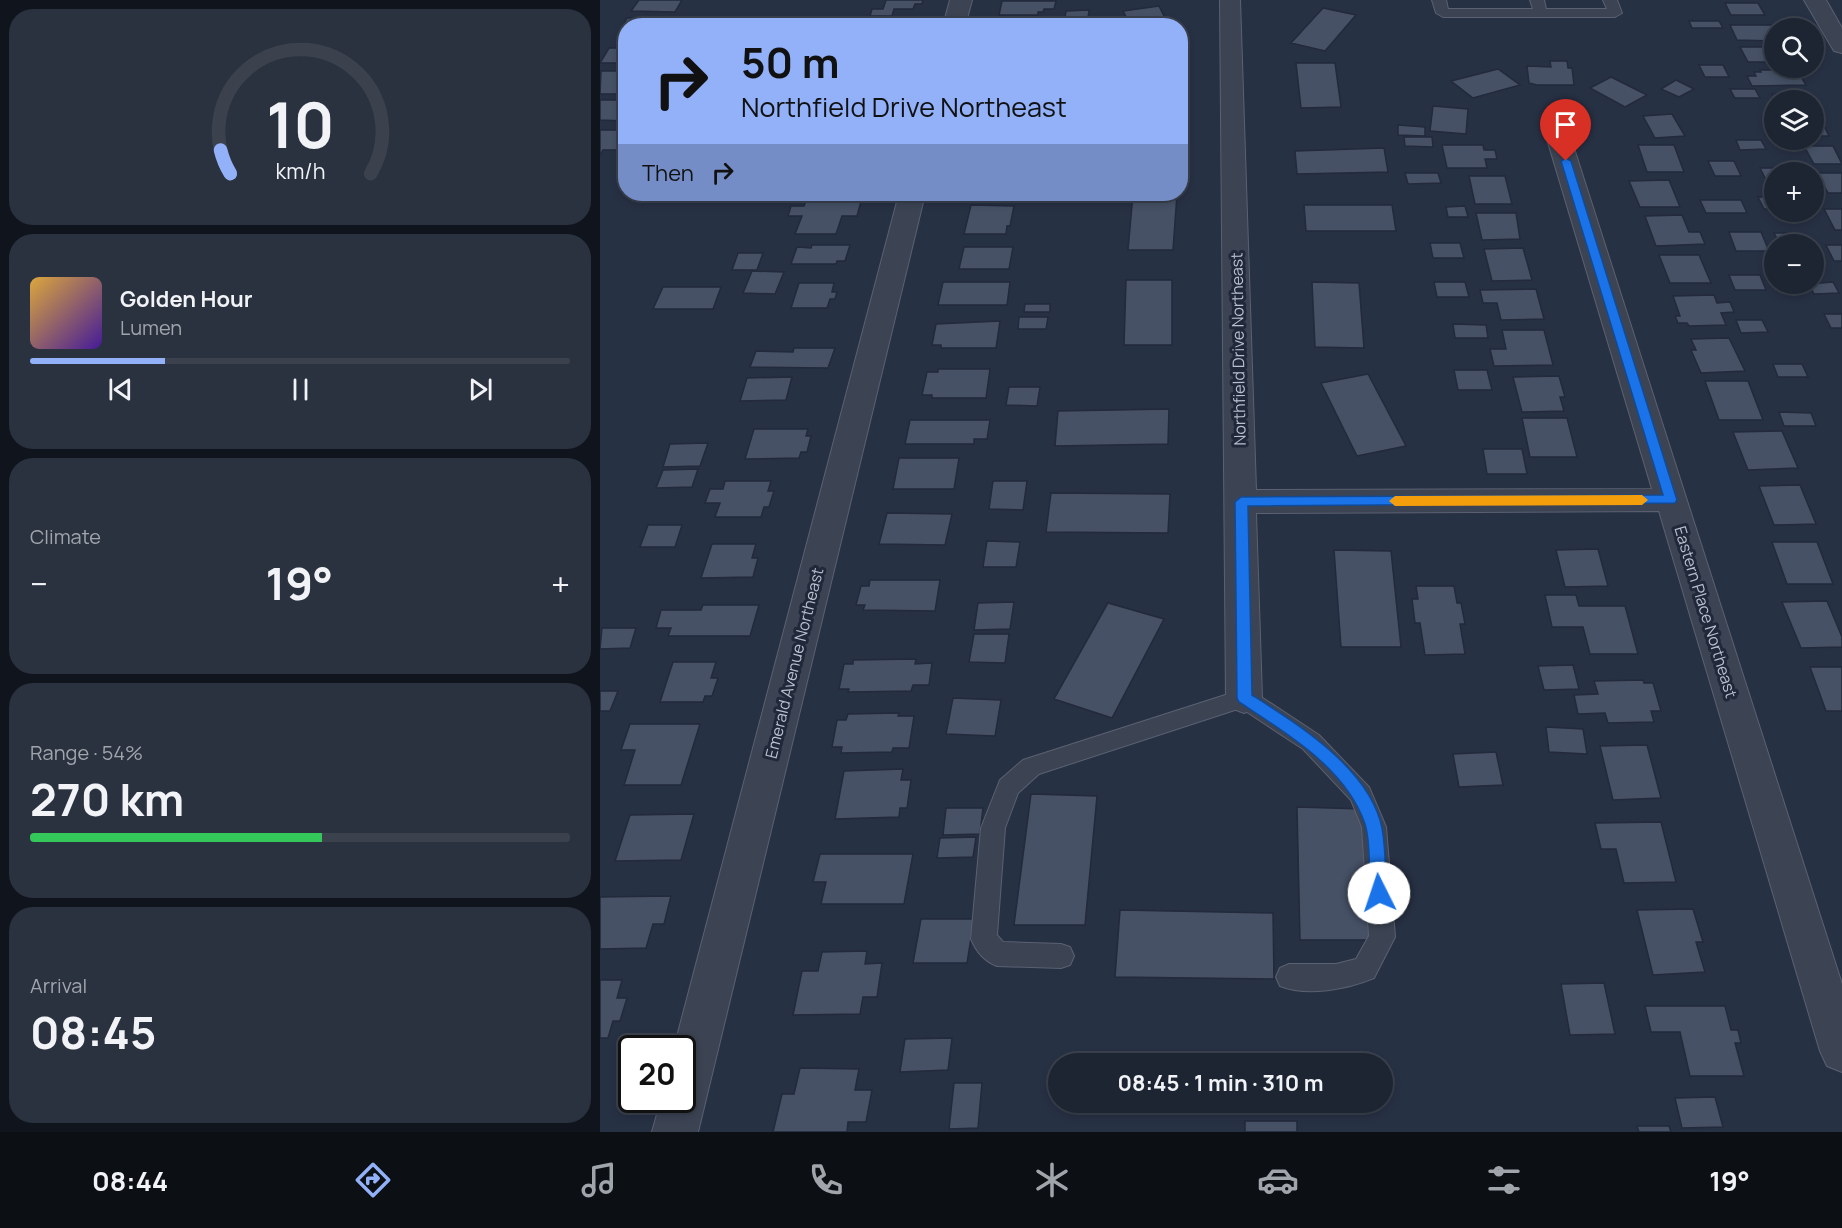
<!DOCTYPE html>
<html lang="en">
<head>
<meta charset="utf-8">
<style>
	body { margin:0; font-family:Manrope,sans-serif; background:#2a313f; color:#f1f3f6; height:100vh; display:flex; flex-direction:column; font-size:22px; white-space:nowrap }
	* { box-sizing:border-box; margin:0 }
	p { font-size:20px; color:#a0a5ac }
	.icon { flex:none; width:33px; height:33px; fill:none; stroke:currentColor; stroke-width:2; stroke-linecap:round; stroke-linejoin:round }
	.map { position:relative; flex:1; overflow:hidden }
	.panel { display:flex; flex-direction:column; gap:9px; padding:9px; background:#10141c; width:600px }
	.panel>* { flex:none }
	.top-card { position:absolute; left:18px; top:18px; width:570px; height:183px; border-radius:24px; box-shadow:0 3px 9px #0003,0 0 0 2px #3b424e; background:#92b1f9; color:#111; overflow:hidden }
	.buttons { position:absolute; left:1164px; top:18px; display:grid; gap:12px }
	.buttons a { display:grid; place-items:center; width:60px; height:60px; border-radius:50%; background:#1d2533; box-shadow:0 3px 9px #0003,0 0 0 2px #3b424e; font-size:30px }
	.speed { position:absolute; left:18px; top:1035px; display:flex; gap:12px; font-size:30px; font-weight:700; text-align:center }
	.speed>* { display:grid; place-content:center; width:78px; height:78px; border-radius:50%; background:#1d2533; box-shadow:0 3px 9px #0003,0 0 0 2px #3b424e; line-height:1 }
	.speed .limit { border:3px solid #111; border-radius:9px; background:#fff; color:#111 }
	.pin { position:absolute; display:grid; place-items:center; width:51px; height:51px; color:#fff; margin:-62px -26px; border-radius:50% 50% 50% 0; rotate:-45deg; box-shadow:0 0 6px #0007 }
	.pin .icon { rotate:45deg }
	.me { position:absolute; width:66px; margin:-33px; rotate:356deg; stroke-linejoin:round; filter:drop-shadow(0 0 4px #0008) }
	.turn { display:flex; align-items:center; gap:21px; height:126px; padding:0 24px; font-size:27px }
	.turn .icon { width:78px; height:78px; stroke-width:2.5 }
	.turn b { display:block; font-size:42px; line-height:51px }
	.then { display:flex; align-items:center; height:57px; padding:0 24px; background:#0003; gap:12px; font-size:22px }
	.big { font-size:45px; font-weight:700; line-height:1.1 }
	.panel .widget { flex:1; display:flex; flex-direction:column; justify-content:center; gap:9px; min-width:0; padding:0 21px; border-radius:24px; background:#2a313f }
	.panel .dial { align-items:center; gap:0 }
	.dial svg { height:156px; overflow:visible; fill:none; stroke:#3b424e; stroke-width:7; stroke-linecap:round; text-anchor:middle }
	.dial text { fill:#f1f3f6; stroke:none }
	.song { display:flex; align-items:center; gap:18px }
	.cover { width:72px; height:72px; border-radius:9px; background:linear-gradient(135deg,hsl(40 70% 55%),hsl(260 70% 35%)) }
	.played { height:6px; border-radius:3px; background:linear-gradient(90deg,#92b1f9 25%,#3b424e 25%) }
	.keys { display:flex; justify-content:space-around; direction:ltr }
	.heat { display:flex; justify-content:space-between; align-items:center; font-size:33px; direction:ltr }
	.charge { height:9px; border-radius:4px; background:linear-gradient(90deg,#34c759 54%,#3b424e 0) }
	.trip { position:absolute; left:448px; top:1053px; width:345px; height:60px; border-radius:30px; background:#1d2533; box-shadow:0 3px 9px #0003,0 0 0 2px #3b424e; font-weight:700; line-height:60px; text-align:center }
	.tab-bar { display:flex; height:96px; justify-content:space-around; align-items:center; background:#0c0f14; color:#a0a5ac }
	.tab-bar .icon { width:42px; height:42px }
	.tab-bar .current { color:#92b1f9 }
	.tab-bar b { font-size:27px; color:#f1f3f6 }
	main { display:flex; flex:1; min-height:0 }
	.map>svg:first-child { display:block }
</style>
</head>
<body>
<main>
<section class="panel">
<div class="widget dial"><svg viewBox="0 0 100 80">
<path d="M14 69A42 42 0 1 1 86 69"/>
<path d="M14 69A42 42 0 0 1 9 57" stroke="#92b1f9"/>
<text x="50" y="56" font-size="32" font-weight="700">10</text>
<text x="50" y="72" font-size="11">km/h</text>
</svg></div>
<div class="widget">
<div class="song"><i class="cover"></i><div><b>Golden Hour</b><p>Lumen</p></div></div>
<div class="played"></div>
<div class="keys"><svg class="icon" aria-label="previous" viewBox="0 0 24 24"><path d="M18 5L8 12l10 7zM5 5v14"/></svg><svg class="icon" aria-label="pause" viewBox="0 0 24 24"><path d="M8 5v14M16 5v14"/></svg><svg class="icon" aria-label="next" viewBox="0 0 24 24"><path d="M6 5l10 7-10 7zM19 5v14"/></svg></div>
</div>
<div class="widget"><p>Climate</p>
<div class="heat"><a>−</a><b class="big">19°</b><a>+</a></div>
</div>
<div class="widget"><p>Range · 54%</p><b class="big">270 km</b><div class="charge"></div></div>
<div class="widget"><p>Arrival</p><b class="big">08:45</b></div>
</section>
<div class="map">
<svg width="1242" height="1132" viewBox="0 0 1242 1132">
	<rect width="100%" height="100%" fill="#273144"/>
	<path fill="#465166" stroke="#222a3b" stroke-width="1.5" d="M39 0H82L75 12 31 11Z
		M286 0H323L322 4H315L313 9H294L292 16H270L272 9H283Z
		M402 1H456L454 9H444L443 12H438V15H399Z
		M1125 3H1158L1165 15H1131Z
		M559 6 569 26H531L523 11Z
		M723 8 756 15 725 51 691 43Z
		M489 10 488 18H465L466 11Z
		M27 18H72L68 26H26V32H19Z
		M244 19H266L264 26H241Z
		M1089 21H1119L1123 28H1092Z
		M1130 25H1171L1174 30V41L1137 40Z
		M1140 47H1174V62H1148Z
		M9 48H26V63H0Z
		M950 61H967L968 68H972L974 85H937L929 83 927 66 951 67Z
		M696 63H735L741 107 701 108Z
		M1099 65H1123L1129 77H1105Z
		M898 69 920 85 873 98 851 81Z
		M1160 70H1197L1206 85 1152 86 1147 76H1156L1154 72H1161Z
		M1 71H26V87L20 94H0Z
		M1011 77 1047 95 1025 107 990 88Z
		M1076 80 1094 89 1079 97 1061 89Z
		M1130 89H1155L1160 98H1135Z
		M1172 94H1209L1212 100H1175Z
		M0 100H26L24 121 0 120Z
		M833 106 868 109 866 134 830 131Z
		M1072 114 1085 136 1055 138 1043 116Z
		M1214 118H1220L1229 136H1214Z
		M798 125 825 127V136L798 135Z
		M0 130H26V137L19 150H3L0 156Z
		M804 137H832L833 147 805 146Z
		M1136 140H1161L1166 149 1140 150Z
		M842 145H883L884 150H895L897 159H885L887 168H847Z
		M1038 145H1074L1084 172H1047Z
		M1204 146H1233L1242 164H1214Z
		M784 148 788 172 697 174 695 151Z
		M1108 161H1134L1141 176H1115Z
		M1160 168H1188L1190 172H1174V178H1165Z
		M805 173H838L841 183 808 184Z
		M1217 173H1242V193H1228Z
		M869 176H905L912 204H875Z
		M1069 180 1080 207H1040L1029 181Z
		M425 194H448L447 198H424Z
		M533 194H577L573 250H528Z
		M207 197 262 198 257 216H242L236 234H195L202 216H188L191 206H204Z
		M1158 197H1174V209H1164Z
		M1100 200H1141L1147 213H1106Z
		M371 205 414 206 410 226H407L406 234H364Z
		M704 205H792L796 231H706Z
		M865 206 868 217H848L846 207Z
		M1224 209H1242V230H1235Z
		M876 213H916L920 239 882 240Z
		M1082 215 1089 232H1100L1105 244 1056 246 1045 216Z
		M1129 232H1161L1169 251H1136Z
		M1174 233H1198L1204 244H1180Z
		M830 243H860L864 258H833Z
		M212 245H250L245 261H237L236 264H191L197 247 211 248Z
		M1226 245H1242V261H1234Z
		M364 247H413L409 269H359Z
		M923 248 932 280 892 281 884 249Z
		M138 253H163L157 270H132Z
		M1059 255H1099L1111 283H1070Z
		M152 271 184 272 175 294 143 293Z
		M1129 275H1160L1166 290H1135Z
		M526 280H572V345H524Z
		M343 282H410L407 305H338Z
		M712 282 759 283 764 348 715 347Z
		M834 282H865L869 297H837Z
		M1233 282 1239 293 1214 294 1209 284Z
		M199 283H234L232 292H237L235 299H230L227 308H191Z
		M63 287H121L113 309H53Z
		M936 289 944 319 901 320 897 303H883L880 290Z
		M1114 295 1117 303 1130 302 1134 312 1121 313 1126 325 1089 326 1087 323H1078L1075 316H1080L1073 296Z
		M425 304H450V312H424Z
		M1224 314H1242V328H1231Z
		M419 317H448L446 329H418Z
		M1136 320H1162L1168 332 1141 333Z
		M400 321 396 348H341V345H332L336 324Z
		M853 324 886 325 888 338H855Z
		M902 330H944L953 365 894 366 890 349H906Z
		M1129 338 1145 371 1101 373 1091 350H1096L1091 339Z
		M194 348H235L228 368 150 367 156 351 193 352Z
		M1173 364H1202L1208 377H1178Z
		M338 369H390L386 398H332V395H322L327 372H338Z
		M854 370H887L892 390H858Z
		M768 374 806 446 757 456 721 383Z
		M959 376 965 397H960L964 411 922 412 913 377Z
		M192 377 186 400 140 401 147 378Z
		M1105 381H1148L1163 420H1119Z
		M409 387H440L437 406 406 405Z
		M569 409 568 444 455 446 458 411Z
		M1179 412 1211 413 1216 426H1184Z
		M922 418H967L977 457H930Z
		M310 420H390L387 439H374V444H305Z
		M154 429H208L206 436H211L207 452H201L199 458 145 459Z
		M1182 431 1198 468 1148 470 1133 432Z
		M108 443 100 466 63 467 70 444Z
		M883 449H922L927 474H887Z
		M299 458H359L354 489H293Z
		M98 469 92 487 56 488 63 470Z
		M125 481H171L168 491H174L169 507H164L161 517H115L120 503H105L110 489H123Z
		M393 481H427L423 510 389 509Z
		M1200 485 1216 524 1174 525 1159 486Z
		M451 493 570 494 568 533 446 532Z
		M287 513 352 514 345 545 279 544Z
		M48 525H82L75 547H40Z
		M387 541 420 542 416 567H383Z
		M1172 542H1217L1233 584H1187Z
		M112 544H156L152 558H158L153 577 101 578Z
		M998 549 1008 586 965 587 956 550Z
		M734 550 791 551 801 647H741Z
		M270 580H340L335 611 263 610 265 605H256L261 586H269Z
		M816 586H854L857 603H861L865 624H860L865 654 825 655 820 623H815L812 599H818Z
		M945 595H976L979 606H1025L1038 654H990L983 627H952Z
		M1227 601 1242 637V647L1201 648 1182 602Z
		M414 602 410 629 374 630 378 603Z
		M508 603 564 619 512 718 454 699Z
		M103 605H159L150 636H68L71 628H56L61 610H101Z
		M2 628H36L30 648 0 649Z
		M374 634H409L405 663 369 662Z
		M316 659 315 664 332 663 329 685H313L311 691 248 692 249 689H239L244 664H253V660Z
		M73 662H116L111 678H118L112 696H105L103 702H60Z
		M973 665 979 689 944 690 938 666Z
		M1210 667H1242V711H1226Z
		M1043 680 1044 683H1053L1061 711H1051L1054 722 1008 723 1005 713 978 714 974 695 998 694 994 681Z
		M0 691H18L10 711H0Z
		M353 698 401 700 395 736 346 734Z
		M299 713 298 716H314L309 748H293L292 752 241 753 242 747H232L237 720H246L248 714Z
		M30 724H100L81 785H24L35 750H21Z
		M946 727 983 729 987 754 949 752Z
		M1047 745 1061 798 1013 800 1000 746Z
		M896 752 903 785 859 787 853 754Z
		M303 769 301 780H311L307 808H300L299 817 235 819 244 771Z
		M431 794 497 796 485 925H414Z
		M697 807 763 809 771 940H700Z
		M346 808H383L380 834 343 835Z
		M94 814 81 860 15 861 30 815Z
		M1061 822 1076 882 1024 883 1016 849H1001L995 823Z
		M376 837 373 857 337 858 340 838Z
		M220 854H313L304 904H221L226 882H213Z
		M71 896 64 924H53L46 948 0 949V897Z
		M1093 909 1103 942H1096L1105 972 1053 975 1037 910Z
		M520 910 673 913 674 979 515 977Z
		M321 919H374L367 963H313Z
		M267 951 265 964 282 963 277 997H263L260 1014 193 1015 202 971H218L222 952Z
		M0 980H22L17 998H27L20 1021H13L8 1038H0Z
		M1004 983 1015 1034 970 1035 961 984Z
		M1045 1006H1125L1131 1030H1138L1141 1043H1135L1144 1076H1090L1080 1032H1051Z
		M352 1038 348 1070 300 1072 305 1039Z
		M200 1068 259 1069 255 1090H272L266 1122H248L247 1132H173L182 1094H194Z
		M354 1083H382L378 1128 349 1129Z
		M1115 1097 1123 1127 1082 1128 1075 1098Z
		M645 1121H697V1132H645Z
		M1037 1126H1069L1071 1132H1039Z"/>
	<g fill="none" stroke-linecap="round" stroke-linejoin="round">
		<defs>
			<path id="service" d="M832 0H846L848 9H933L930 0H944L946 9H1007L1003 0H1017L1022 13 1015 17H843L836 13Z
				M644 689 652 691 719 735 769 787 786 827 795 937 774 978C747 989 708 997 680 986L676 977 680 968 689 964H736L756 959 769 936 762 827 751 800 703 749 641 708 439 774 418 793 405 828 397 935 403 942 461 944 470 947 474 956 470 965 461 968 397 966C384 961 376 951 371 939L381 828 400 780 423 760Z"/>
			<path id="minor" d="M350 0H372L365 26H343Z
				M620 0H640L656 490 1052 489 947 139 951 134 959 132 967 134 971 139 1242 984V1072L1227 1066 1220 1051 1059 511 656 513 662 698 657 708 644 713 631 708 626 698Z
				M1204 0H1226L1242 28V53L1234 51Z
				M299 194H325L98 1132H52L61 1100H82V1048H74Z"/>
		</defs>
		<use href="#service" stroke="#5a6171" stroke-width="2"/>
		<use href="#minor" stroke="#5a6171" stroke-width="2"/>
		<use href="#service" fill="#3c4454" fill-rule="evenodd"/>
		<use href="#minor" fill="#3c4454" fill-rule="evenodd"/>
	</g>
	<path fill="#1a73e8" stroke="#114b97" stroke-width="1.5" d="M966 158 971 161 1077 500 1075 503 648 506 652 695C699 725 770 769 782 828 786 849 785 872 787 893L784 898 779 900 773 898 770 893C769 873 771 843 765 824 746 768 686 733 639 702L637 698 635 502 641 497 1063 495 961 161Z"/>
	<path fill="#f59e0b" d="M1042 495 1048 500 1042 505 795 506 789 501 795 496Z"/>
	<g text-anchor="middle" stroke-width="6" stroke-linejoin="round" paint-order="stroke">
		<g font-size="16" fill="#b9bfcd" stroke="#202839">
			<text transform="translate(638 349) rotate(-91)" y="6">Northfield Drive Northeast</text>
			<text transform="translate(1106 612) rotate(73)" y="6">Eastern Place Northeast</text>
			<text transform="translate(194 663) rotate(-76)" y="6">Emerald Avenue Northeast</text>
		</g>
	</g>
</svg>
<div class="buttons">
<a><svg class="icon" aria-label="search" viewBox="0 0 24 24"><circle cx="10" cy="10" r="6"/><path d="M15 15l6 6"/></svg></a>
<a><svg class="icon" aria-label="layers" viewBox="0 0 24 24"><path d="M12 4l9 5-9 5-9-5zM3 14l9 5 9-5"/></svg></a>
<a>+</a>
<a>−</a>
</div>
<div class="speed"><div class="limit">20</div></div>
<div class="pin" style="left:966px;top:161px;background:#d93025"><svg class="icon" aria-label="arrive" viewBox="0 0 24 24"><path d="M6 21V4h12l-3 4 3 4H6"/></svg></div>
<svg class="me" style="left:779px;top:893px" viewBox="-20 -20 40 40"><circle r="19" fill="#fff"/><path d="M0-13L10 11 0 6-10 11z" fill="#1a73e8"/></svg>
<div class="trip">08:45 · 1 min · 310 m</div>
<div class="top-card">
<div class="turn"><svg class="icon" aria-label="right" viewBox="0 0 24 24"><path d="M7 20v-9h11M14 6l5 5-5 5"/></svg><div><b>50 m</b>Northfield Drive Northeast</div></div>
<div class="then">Then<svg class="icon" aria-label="right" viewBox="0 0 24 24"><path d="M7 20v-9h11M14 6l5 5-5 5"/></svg></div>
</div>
</div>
</main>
<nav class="tab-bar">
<b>08:44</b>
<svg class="icon current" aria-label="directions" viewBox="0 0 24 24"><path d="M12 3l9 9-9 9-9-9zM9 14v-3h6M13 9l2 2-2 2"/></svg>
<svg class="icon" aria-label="music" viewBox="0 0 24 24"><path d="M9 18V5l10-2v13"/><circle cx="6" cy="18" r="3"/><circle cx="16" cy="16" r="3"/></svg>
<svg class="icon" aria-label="phone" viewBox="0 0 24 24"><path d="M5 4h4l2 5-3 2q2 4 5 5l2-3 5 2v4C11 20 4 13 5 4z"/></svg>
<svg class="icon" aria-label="climate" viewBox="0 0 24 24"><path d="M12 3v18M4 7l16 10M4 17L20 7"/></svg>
<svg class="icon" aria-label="car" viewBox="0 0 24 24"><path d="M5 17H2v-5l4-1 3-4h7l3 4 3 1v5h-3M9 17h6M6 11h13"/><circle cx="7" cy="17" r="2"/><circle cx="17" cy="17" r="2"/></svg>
<svg class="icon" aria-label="filters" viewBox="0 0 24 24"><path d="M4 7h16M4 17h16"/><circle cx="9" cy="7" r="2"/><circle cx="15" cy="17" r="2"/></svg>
<b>19°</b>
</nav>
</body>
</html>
